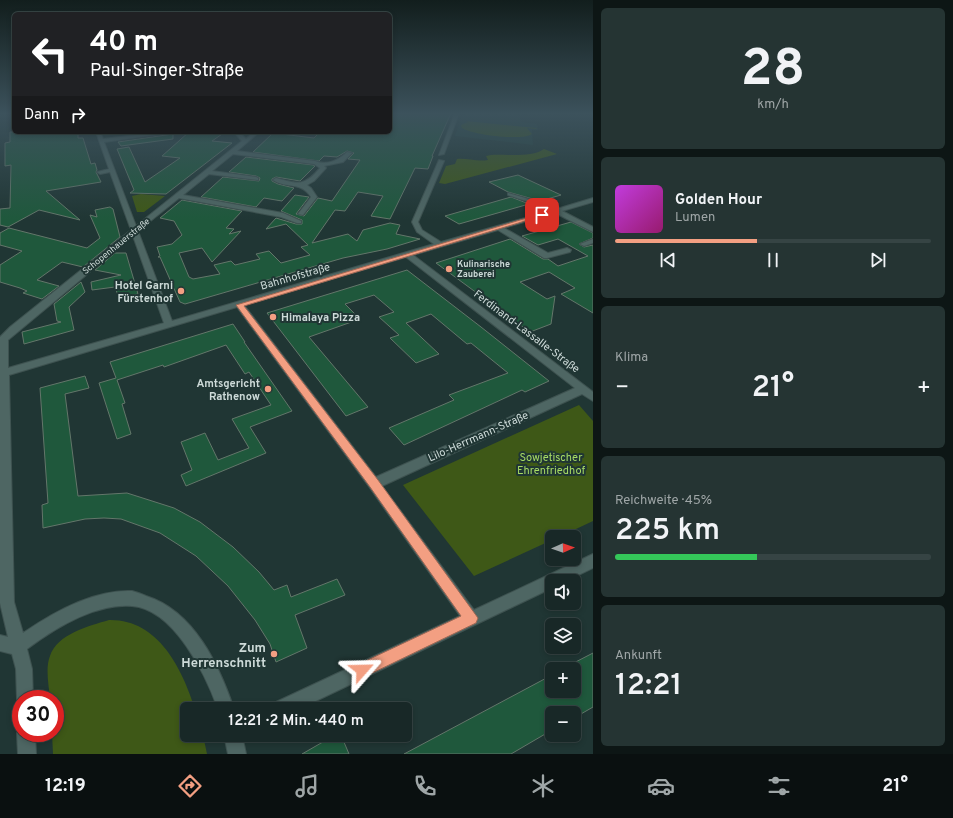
<!DOCTYPE html>
<html lang="de">
<head>
<meta charset="utf-8">
<style>
	body { margin:0; font-family:Overpass,sans-serif; background:#253433; color:#f1f3f6; height:100vh; display:flex; flex-direction:column; font-size:15px; white-space:nowrap }
	* { box-sizing:border-box; margin:0 }
	p { font-size:13px; color:#9fa6a7 }
	.icon { flex:none; width:22px; height:22px; fill:none; stroke:currentColor; stroke-width:2; stroke-linecap:round; stroke-linejoin:round }
	.map { position:relative; flex:1; overflow:hidden }
	.drawer { display:flex; flex-direction:column; gap:8px; padding:8px; background:#0d1615; width:360px }
	.drawer>* { flex:none }
	.hud { position:absolute; left:12px; top:12px; width:380px; height:122px; border-radius:6px; box-shadow:0 2px 6px #0003,0 0 0 1px #364444; background:#202124; color:#fff; overflow:hidden }
	.needle { width:26px; rotate:88deg }
	.controls { position:absolute; left:545px; top:530px; display:grid; gap:8px }
	.controls a { display:grid; place-items:center; width:36px; height:36px; border-radius:6px; background:#182827; box-shadow:0 2px 6px #0003,0 0 0 1px #364444; font-size:20px }
	.speed { position:absolute; left:12px; top:690px; display:flex; gap:8px; font-size:20px; font-weight:700; text-align:center }
	.speed>* { display:grid; place-content:center; width:52px; height:52px; border-radius:50%; background:#182827; box-shadow:0 2px 6px #0003,0 0 0 1px #364444; line-height:1 }
	.speed .limit { border:6px solid #d22; background:#fff; color:#111 }
	.pin { position:absolute; display:grid; place-items:center; width:34px; height:34px; color:#fff; margin:-17px; border-radius:8px; box-shadow:0 2px 6px #0006 }
	.me { position:absolute; width:44px; margin:-22px; rotate:65deg; stroke-linejoin:round; filter:drop-shadow(0 0 3px #0008) }
	.turn { display:flex; align-items:center; gap:14px; height:84px; padding:0 12px; font-size:18px }
	.turn .icon { width:52px; height:52px; stroke-width:2.5 }
	.turn b { display:block; font-size:28px; line-height:34px }
	.then { display:flex; align-items:center; height:38px; padding:0 12px; background:#0003; gap:8px; font-size:15px }
	.big { font-size:30px; font-weight:600; line-height:1.1 }
	.drawer .widget { flex:1; display:flex; flex-direction:column; justify-content:center; gap:6px; min-width:0; padding:0 14px; border-radius:6px; background:#253433 }
	.drawer .dial { align-items:center; gap:0 }
	.dial b { font-size:52px; line-height:1 }
	.song { display:flex; align-items:center; gap:12px }
	.cover { width:48px; height:48px; border-radius:6px; background:linear-gradient(135deg,hsl(290 70% 55%),hsl(320 70% 35%)) }
	.played { height:4px; border-radius:2px; background:linear-gradient(90deg,#f39f82 45%,#364444 45%) }
	.keys { display:flex; justify-content:space-around; direction:ltr }
	.heat { display:flex; justify-content:space-between; align-items:center; font-size:22px; direction:ltr }
	.charge { height:6px; border-radius:3px; background:linear-gradient(90deg,#34c759 45%,#364444 0) }
	.trip { position:absolute; left:180px; top:702px; width:232px; height:40px; border-radius:6px; background:#182827; box-shadow:0 2px 6px #0003,0 0 0 1px #364444; font-weight:600; line-height:40px; text-align:center }
	.dock { display:flex; height:64px; justify-content:space-around; align-items:center; background:#0a1010; color:#9fa6a7 }
	.dock .icon { width:28px; height:28px }
	.dock .selected { color:#f39f82 }
	.dock b { font-size:18px; color:#f1f3f6 }
	main { display:flex; flex:1; min-height:0 }
	.map>svg:first-child { display:block }
</style>
</head>
<body>
<main>
<div class="map">
<svg width="593" height="754" viewBox="0 0 593 754">
	<rect width="100%" height="100%" fill="#203634"/>
	<path fill="#22413e" d="M463 113H511L519 115 521 122 537 124 538 130H532L533 145 455 136Z"/>
	<path fill="#3e5817" d="M465 121 536 128 537 129 527 128 532 134C522 141 473 135 462 128L461 125 468 122Z
		M544 149 557 154 445 184 439 183 446 166 455 164 457 159C467 158 477 162 488 160L486 156 491 155C506 154 531 158 544 149Z
		M141 194 165 196 144 212H137L132 196Z
		M579 405 593 421V521L559 537H552V540L474 576 403 485Z
		M109 620C158 619 182 668 195 709H187V735H203L207 754H53L52 733H55V699H50C49 686 45 668 50 656 57 634 89 626 109 620Z"/>
	<path fill="#1f583c" stroke="#63766a" d="M390 113H451L432 156H433L428 169 415 168 390 219 371 216 383 196 358 192 345 211 335 210 312 243 348 234 357 241 363 230 390 223 400 225 396 234 420 239 387 249 343 258 185 304 180 302 160 257H158L160 256 157 247 172 244 182 235 174 221 160 218 182 200 242 211 226 228 234 229 229 234 241 231 212 262 202 248 179 253 189 277 193 279 220 274 214 265 231 261 235 265 260 259 256 254 269 251 281 263 310 255 301 247 308 245 286 224 266 229 276 218 296 224H302V220L281 211 295 195 309 197 296 214 304 216 318 198 332 201 360 160 348 159 354 153 347 151 337 157 324 156 319 161 253 152 273 133 314 138 320 132H390Z
		M10 132H78V138H83L91 164 95 163 97 170 96 172 101 182 46 191 80 220 39 210 8 227 0 225V209L10 208 11 165 5 166V143L10 142Z
		M189 132H225L212 141 232 143 166 194 130 193 134 190 117 149 129 147 145 182 180 158 162 156Z
		M173 134V139L121 146 118 142Z
		M246 157 313 165 315 166 300 181 276 177 272 179V181L278 184 294 188 282 201 264 198 256 207 201 197 223 177 259 181 260 178 256 176 229 172Z
		M518 175 561 195 540 201 508 192 489 182Z
		M511 197 529 204 459 224 445 216Z
		M110 207 113 209 120 237 83 267 62 262 37 280 59 286 42 299 23 293 27 291 20 288 0 282V265L22 251 0 245V233L9 228 87 248 100 238 90 215 97 217 95 210Z
		M571 222 593 233V238L579 244 584 247 593 245V313L561 294 575 288 549 272 520 282 547 299 555 296 551 324 530 332 436 263 510 239 543 259H548L558 266 588 256 558 239 538 245 522 236Z
		M115 253H126L138 294 119 298 115 287 92 290 91 282 121 275 95 270Z
		M407 270 481 327 549 381 525 392 522 390 404 445 389 428 454 400 449 395 508 373 471 343 467 344 431 314 406 323 439 354 416 363 390 338 399 335 379 317 394 312 374 295 345 304 360 319 309 337 368 407 346 416 267 313Z
		M81 282 85 292 69 307 74 330 24 344 22 332 61 322 57 321 54 304Z
		M233 324 245 342H244L292 411 250 427 266 453 186 486 181 475 192 470 181 442 205 433 218 460 249 448 232 419 271 405 249 372 245 374 226 345 164 367 163 365 117 380 125 403 122 404 131 434 117 439 99 383 116 378 110 362Z
		M85 376 89 388 65 394 78 496 127 493 174 508 200 522 233 547 259 572 274 590 287 585 291 597 337 579 345 595 295 615 307 648 276 662 270 644 255 620 228 586 196 556 160 533 121 519 104 518 85 519 43 528 42 505 48 503 40 388Z
		M593 653V707L574 718V713H552V730L511 754H404L552 675V691H574V669H562Z
		M335 735H341L349 754H302Z"/>
	<g fill="none" stroke-linecap="round" stroke-linejoin="round">
		<defs>
			<path id="minor" d="M455 113H459L444 154 439 155Z
				M96 132H100L103 139 162 132H176L104 142 136 226 242 141 234 132H239L246 139 254 132H259L237 151 315 161C327 166 339 160 347 152L352 153 343 162 324 166 326 168 314 181 307 185 311 188 317 197 303 215 298 214 311 197C301 181 287 189 273 180L276 178C298 184 304 187 320 168L314 164 233 154 212 171 256 177 258 178V180L209 174 183 195 283 213 301 221V223H297L281 217 179 198 138 231 172 321 434 244 417 232 412 222 439 160 444 161 418 222 422 230 441 242 553 210 508 195V193L560 208 593 198V202L562 211 593 227V232L555 213 504 228 548 253 567 248 571 250 570 252 547 258H544L498 230 413 255 593 392V401L582 394 382 486 474 610 593 554V568L566 581H552V588L299 709H272L274 703 460 616 370 488 237 307 9 375 14 602 23 633C52 613 94 589 132 591 136 592 142 594 146 596 194 611 219 665 234 709H218C206 675 174 609 132 606 96 603 55 628 27 649L32 669 33 699H21V706L19 705 17 699 16 669 12 654 0 651V635L8 637 0 603V337L10 327 131 230 110 172 100 174 97 172 109 169ZM133 236 164 323 8 368V340ZM406 257 575 388 376 477 244 305Z
				M593 239V243L584 246 580 244Z
				M21 726V733H35L36 754H18L17 733Z
				M224 735H242L246 754H228Z"/>
		</defs>
		<use href="#minor" stroke="#3e5250" stroke-width="2"/>
		<use href="#minor" fill="#4e6663" fill-rule="evenodd"/>
	</g>
	<linearGradient id="sky" x2="0" y2="1"><stop stop-color="#121e1d"/><stop offset="0.52" stop-color="#3c525c"/><stop offset="1" stop-color="#3c525c" stop-opacity="0"/></linearGradient>
	<rect width="593" height="219" fill="url(#sky)"/>
	<path fill="#f39f82" stroke="#9e6754" d="M540 214 545 215 244 306 378 480 478 618 476 623 362 678 357 675 355 670 357 665 461 616 370 487 236 305Z"/>
	<g fill="#f39f82" stroke="#203634" stroke-width="1.5">
		<circle cx="449" cy="269" r="4"/>
		<circle cx="181" cy="291" r="4"/>
		<circle cx="273" cy="317" r="4"/>
		<circle cx="268" cy="389" r="4"/>
		<circle cx="274" cy="654" r="4"/>
	</g>
	<g text-anchor="middle" stroke-width="4" stroke-linejoin="round" paint-order="stroke">
		<g font-size="9" fill="#cddad8" stroke="#203634">
			<text transform="translate(116 246) rotate(-39)" y="3">Schopenhauerstraße</text>
		</g>
		<g font-size="9" font-weight="bold" fill="#cddad8" stroke="#203634" text-anchor="start">
			<text x="457" y="267">Kulinarische<tspan x="457" dy="10">Zauberei</tspan></text>
		</g>
		<g font-size="11" fill="#cddad8" stroke="#203634">
			<text transform="translate(295 276) rotate(-16)" y="4">Bahnhofstraße</text>
			<text transform="translate(527 331) rotate(37)" y="4">Ferdinand-Lassalle-Straße</text>
			<text transform="translate(478 436) rotate(-24)" y="4">Lilo-Herrmann-Straße</text>
		</g>
		<g font-size="11" font-weight="bold" fill="#cddad8" stroke="#203634" text-anchor="end">
			<text x="173" y="289">Hotel Garni<tspan x="173" dy="13">Fürstenhof</tspan></text>
			<text x="281" y="321" text-anchor="start">Himalaya Pizza</text>
			<text x="260" y="387">Amtsgericht<tspan x="260" dy="13">Rathenow</tspan></text>
		</g>
		<g font-size="11" fill="#a7db65" stroke="#203634">
			<text x="551" y="461">Sowjetischer<tspan x="551" dy="13">Ehrenfriedhof</tspan></text>
		</g>
		<g font-size="13" font-weight="bold" fill="#cddad8" stroke="#203634" text-anchor="end">
			<text x="266" y="652">Zum<tspan x="266" dy="15">Herrenschnitt</tspan></text>
		</g>
	</g>
</svg>
<div class="controls">
<a><svg class="needle" viewBox="-14 -14 28 28"><path d="M0-13l5 13h-10z" fill="#e53935"/><path d="M0 13l5-13h-10z" fill="#9fa6a7"/></svg></a>
<a><svg class="icon" aria-label="sound" viewBox="0 0 24 24"><path d="M4 9h4l5-4v14l-5-4H4zM17 9q2 3 0 6"/></svg></a>
<a><svg class="icon" aria-label="layers" viewBox="0 0 24 24"><path d="M12 4l9 5-9 5-9-5zM3 14l9 5 9-5"/></svg></a>
<a>+</a>
<a>−</a>
</div>
<div class="speed"><div class="limit">30</div></div>
<div class="pin" style="left:542px;top:215px;background:#d93025"><svg class="icon" aria-label="arrive" viewBox="0 0 24 24"><path d="M6 21V4h12l-3 4 3 4H6"/></svg></div>
<svg class="me" style="left:362px;top:670px" viewBox="-20 -20 40 40"><path d="M0-17L14 15 0 8-14 15z" fill="#f39f82" stroke="#fff" stroke-width="4"/></svg>
<div class="trip">12:21 · 2 Min. · 440 m</div>
<div class="hud">
<div class="turn"><svg class="icon" aria-label="left" viewBox="0 0 24 24"><path d="M17 20v-9H6M10 6l-5 5 5 5"/></svg><div><b>40 m</b>Paul-Singer-Straße</div></div>
<div class="then">Dann<svg class="icon" aria-label="right" viewBox="0 0 24 24"><path d="M7 20v-9h11M14 6l5 5-5 5"/></svg></div>
</div>
</div>
<section class="drawer">
<div class="widget dial"><b>28</b><p>km/h</p></div>
<div class="widget">
<div class="song"><i class="cover"></i><div><b>Golden Hour</b><p>Lumen</p></div></div>
<div class="played"></div>
<div class="keys"><svg class="icon" aria-label="previous" viewBox="0 0 24 24"><path d="M18 5L8 12l10 7zM5 5v14"/></svg><svg class="icon" aria-label="pause" viewBox="0 0 24 24"><path d="M8 5v14M16 5v14"/></svg><svg class="icon" aria-label="next" viewBox="0 0 24 24"><path d="M6 5l10 7-10 7zM19 5v14"/></svg></div>
</div>
<div class="widget"><p>Klima</p>
<div class="heat"><a>−</a><b class="big">21°</b><a>+</a></div>
</div>
<div class="widget"><p>Reichweite · 45%</p><b class="big">225 km</b><div class="charge"></div></div>
<div class="widget"><p>Ankunft</p><b class="big">12:21</b></div>
</section>
</main>
<nav class="dock">
<b>12:19</b>
<svg class="icon selected" aria-label="directions" viewBox="0 0 24 24"><path d="M12 3l9 9-9 9-9-9zM9 14v-3h6M13 9l2 2-2 2"/></svg>
<svg class="icon" aria-label="music" viewBox="0 0 24 24"><path d="M9 18V5l10-2v13"/><circle cx="6" cy="18" r="3"/><circle cx="16" cy="16" r="3"/></svg>
<svg class="icon" aria-label="phone" viewBox="0 0 24 24"><path d="M5 4h4l2 5-3 2q2 4 5 5l2-3 5 2v4C11 20 4 13 5 4z"/></svg>
<svg class="icon" aria-label="climate" viewBox="0 0 24 24"><path d="M12 3v18M4 7l16 10M4 17L20 7"/></svg>
<svg class="icon" aria-label="car" viewBox="0 0 24 24"><path d="M5 17H2v-5l4-1 3-4h7l3 4 3 1v5h-3M9 17h6M6 11h13"/><circle cx="7" cy="17" r="2"/><circle cx="17" cy="17" r="2"/></svg>
<svg class="icon" aria-label="filters" viewBox="0 0 24 24"><path d="M4 7h16M4 17h16"/><circle cx="9" cy="7" r="2"/><circle cx="15" cy="17" r="2"/></svg>
<b>21°</b>
</nav>
</body>
</html>
